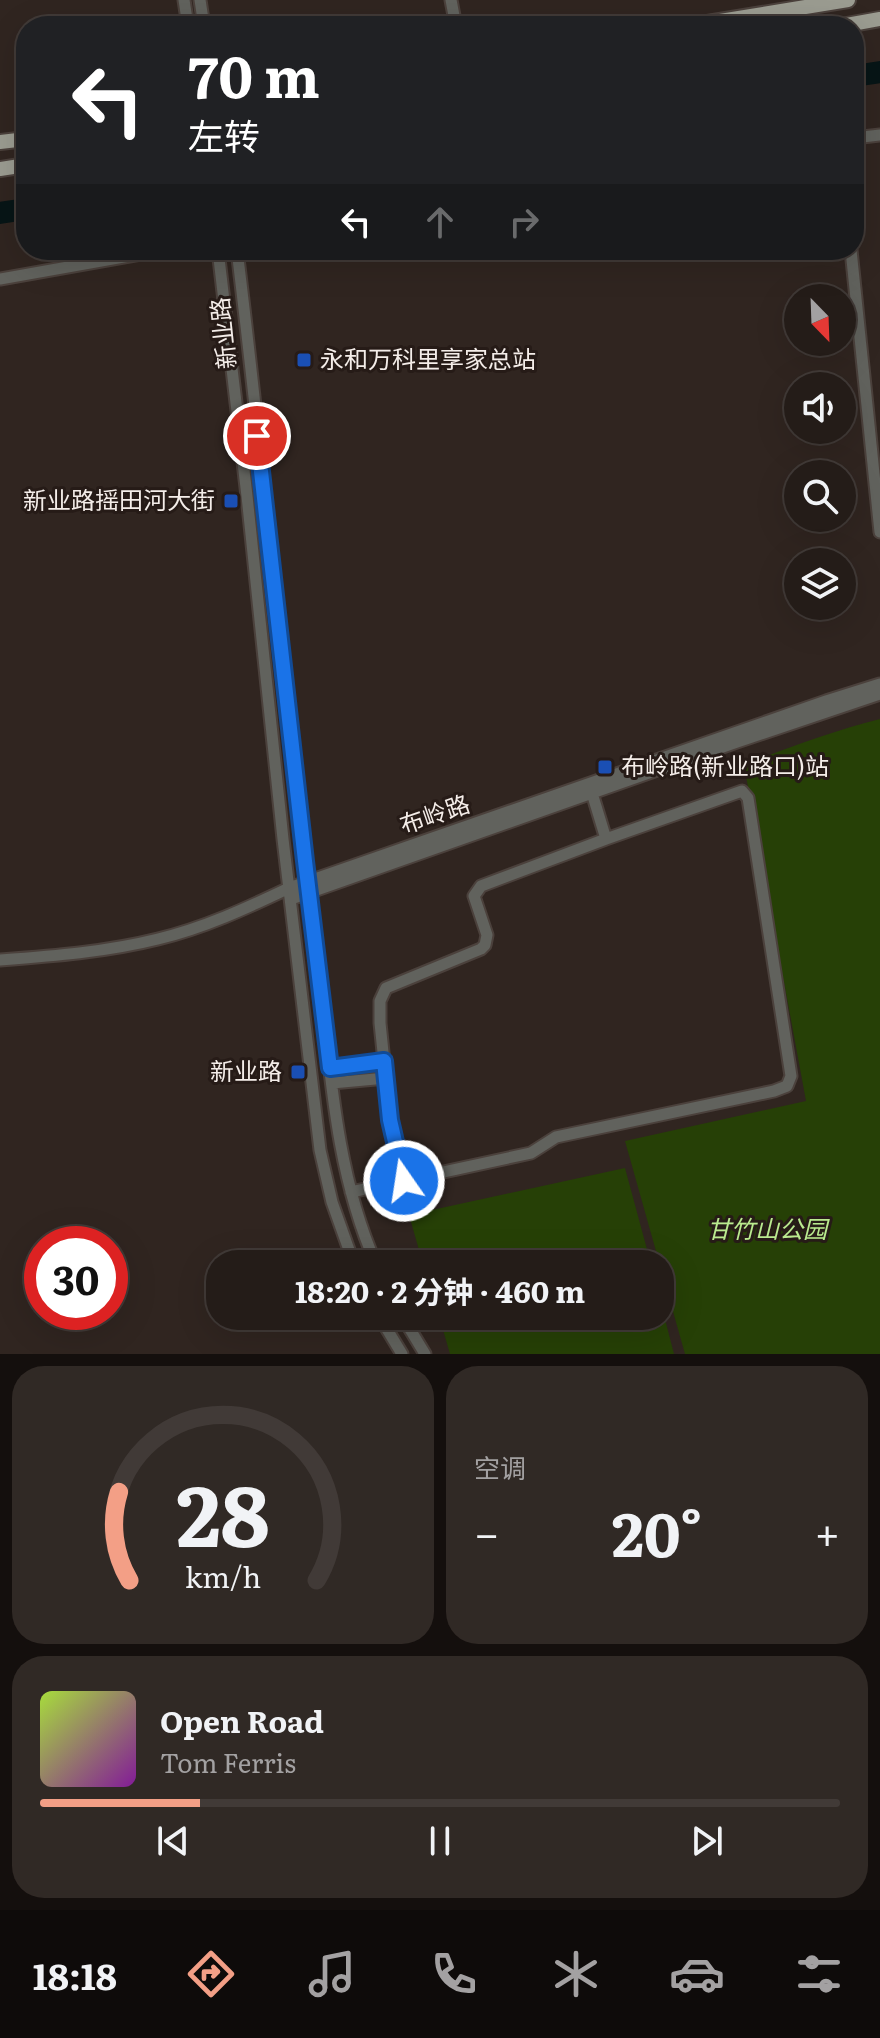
<!DOCTYPE html>
<html lang="zh">
<head>
<meta charset="utf-8">
<style>
	body { margin:0; font-family:Literata,"Noto Sans SC",serif; background:#302925; color:#f1f3f6; height:100vh; display:flex; flex-direction:column; font-size:30px; white-space:nowrap }
	* { box-sizing:border-box; margin:0 }
	p { font-size:26px; color:#a3a1a2 }
	.icon { flex:none; width:44px; height:44px; fill:none; stroke:currentColor; stroke-width:2; stroke-linecap:round; stroke-linejoin:round }
	.map { position:relative; height:1354px; overflow:hidden }
	.details { display:flex; flex-direction:column; gap:12px; padding:12px; background:#140f0d; flex:1 }
	.details>* { flex:none }
	.guide { position:absolute; left:16px; top:16px; width:848px; height:244px; border-radius:32px; box-shadow:0 8px 32px #0002,0 0 0 2px #413a37; background:#202124; color:#fff; overflow:hidden }
	.needle { width:52px; rotate:157deg }
	.tools { position:absolute; left:784px; top:284px; display:grid; gap:16px }
	.tools a { display:grid; place-items:center; width:72px; height:72px; border-radius:50%; background:#241c18; box-shadow:0 8px 32px #0002,0 0 0 2px #413a37; font-size:40px }
	.speed { position:absolute; left:24px; top:1226px; display:flex; gap:16px; font-size:40px; font-weight:700; text-align:center }
	.speed>* { display:grid; place-content:center; width:104px; height:104px; border-radius:50%; background:#241c18; box-shadow:0 8px 32px #0002,0 0 0 2px #413a37; line-height:1 }
	.speed .limit { border:12px solid #d22; background:#fff; color:#111 }
	.pin { position:absolute; display:grid; place-items:center; width:68px; height:68px; color:#fff; margin:-34px; border:4px solid #fff; border-radius:50%; box-shadow:0 2px 8px #0007 }
	.me { position:absolute; width:88px; margin:-44px; rotate:347deg; stroke-linejoin:round; filter:drop-shadow(0 0 6px #0008) }
	.turn { display:flex; align-items:center; gap:28px; height:168px; padding:0 40px; font-size:36px }
	.turn .icon { width:104px; height:104px; stroke-width:2.5 }
	.turn b { display:block; font-size:56px; line-height:68px }
	.lanes { display:flex; align-items:center; height:76px; padding:0 40px; background:#0003; justify-content:center; gap:40px; direction:ltr }
	.lanes .off { opacity:.35 }
	.big { font-size:60px; font-weight:700; line-height:1.1 }
	.details .card { flex:1; display:flex; flex-direction:column; justify-content:center; gap:12px; min-width:0; padding:0 28px; border-radius:32px; background:#302925 }
	.details .dial { align-items:center; gap:0 }
	.dial svg { height:208px; overflow:visible; fill:none; stroke:#413a37; stroke-width:7; stroke-linecap:round; text-anchor:middle }
	.dial text { fill:#f1f3f6; stroke:none }
	.song { display:flex; align-items:center; gap:24px }
	.cover { width:96px; height:96px; border-radius:12px; background:linear-gradient(135deg,hsl(80 70% 55%),hsl(290 70% 35%)) }
	.played { height:8px; border-radius:4px; background:linear-gradient(90deg,#f39f86 20%,#413a37 20%) }
	.keys { display:flex; justify-content:space-around; direction:ltr }
	.heat { display:flex; justify-content:space-between; align-items:center; font-size:44px; direction:ltr }
	.details .tiles { flex:1; display:grid; gap:12px; grid-template-columns:1fr 1fr }
	.card:last-child { grid-column:span 2 }
	.trip { position:absolute; left:206px; top:1250px; width:468px; height:80px; border-radius:32px; background:#241c18; box-shadow:0 8px 32px #0002,0 0 0 2px #413a37; font-weight:700; line-height:80px; text-align:center }
	.tabs { display:flex; height:128px; justify-content:space-around; align-items:center; background:#0e0b0a; color:#a3a1a2 }
	.tabs .icon { width:56px; height:56px }
	.tabs .active { color:#f39f86 }
	.tabs b { font-size:36px; color:#f1f3f6 }
	.map>svg:first-child { display:block }
</style>
</head>
<body>
<div class="map">
<svg width="880" height="1354" viewBox="0 0 880 1354">
	<rect width="100%" height="100%" fill="#302520"/>
	<path fill="#264006" d="M880 719V1354H685L625 1141 806 1101 744 765C789 747 833 731 880 719Z
		M625 1168 651 1264H423L409 1215Z
		M660 1300 674 1354H450L439 1316H660Z"/>
	<g fill="none" stroke-linecap="round" stroke-linejoin="round">
		<path stroke="#071516" stroke-width="22" d="M854 76 880 72
			M0 213 26 209"/>
		<defs>
			<path id="minor" d="M184 0 188 26
				M200 0 204 26
				M451 0 456 26
				M854 138 880 135
				M218 250 247 496 283 839 320 1150 332 1202 354 1264
				M237 250C266 485 286 721 317 955 330 1059 333 1167 376 1264
				M851 250 880 532
				M0 279 163 250
				M291 899 737 742 880 694
				M0 960C53 956 106 952 158 939 204 928 247 908 289 888L826 701 880 684
				M330 1068 384 1061
				M332 1083 386 1078
				M404 1181 390 1120 380 1023V1001L386 988 481 949 485 945 487 935 474 896 481 886 606 839
				M351 1192 531 1153 556 1137 774 1091 787 1086 791 1076 748 798 742 791 606 839 592 793
				M379 1316 402 1354
				M402 1316 425 1354"/>
			<path id="major" d="M689 26 848 0
				M841 26 880 19
				M0 142 26 139
				M0 169 26 165"/>
		</defs>
		<use href="#minor" stroke="#4b413c" stroke-width="15"/>
		<use href="#major" stroke="#4b413c" stroke-width="18"/>
		<use href="#minor" stroke="#61625d" stroke-width="11"/>
		<use href="#major" stroke="#9b9c91" stroke-width="14"/>
	</g>
	<g fill="none" stroke-linecap="round" stroke-linejoin="round">
		<defs>
			<path id="route" d="M257 436 305 861 330 1068 384 1061 390 1120 404 1181"/>
		</defs>
		<use href="#route" stroke="#114b97" stroke-width="20"/>
		<use href="#route" stroke="#1a73e8" stroke-width="14"/>
	</g>
	<g fill="#1a4fb4" stroke="#261b17" stroke-width="3">
		<rect x="296" y="352" width="16" height="16" rx="4"/>
		<rect x="223" y="493" width="16" height="16" rx="4"/>
		<rect x="597" y="759" width="16" height="16" rx="4"/>
		<rect x="290" y="1064" width="16" height="16" rx="4"/>
	</g>
	<g text-anchor="middle" stroke-width="6" stroke-linejoin="round" paint-order="stroke">
		<g font-size="24" fill="#f4ede9" stroke="#261b17">
			<text transform="translate(224 333) rotate(-96)" y="8">新业路</text>
			<text transform="translate(435 815) rotate(-19)" y="8">布岭路</text>
		</g>
		<g font-size="24" fill="#f4ede9" stroke="#261b17" text-anchor="start">
			<text x="320" y="368">永和万科里享家总站</text>
			<text x="215" y="509" text-anchor="end">新业路摇田河大街</text>
			<text x="621" y="775">布岭路(新业路口)站</text>
			<text x="282" y="1080" text-anchor="end">新业路</text>
		</g>
		<g font-size="24" font-style="italic" fill="#baeb8f" stroke="#261b17">
			<text x="767" y="1238">甘竹山公园</text>
		</g>
	</g>
</svg>
<div class="tools">
<a><svg class="needle" viewBox="-14 -14 28 28"><path d="M0-13l5 13h-10z" fill="#e53935"/><path d="M0 13l5-13h-10z" fill="#a3a1a2"/></svg></a>
<a><svg class="icon" aria-label="sound" viewBox="0 0 24 24"><path d="M4 9h4l5-4v14l-5-4H4zM17 9q2 3 0 6"/></svg></a>
<a><svg class="icon" aria-label="search" viewBox="0 0 24 24"><circle cx="10" cy="10" r="6"/><path d="M15 15l6 6"/></svg></a>
<a><svg class="icon" aria-label="layers" viewBox="0 0 24 24"><path d="M12 4l9 5-9 5-9-5zM3 14l9 5 9-5"/></svg></a>
</div>
<div class="speed"><div class="limit">30</div></div>
<div class="pin" style="left:257px;top:436px;background:#d93025"><svg class="icon" aria-label="arrive" viewBox="0 0 24 24"><path d="M6 21V4h12l-3 4 3 4H6"/></svg></div>
<svg class="me" style="left:404px;top:1181px" viewBox="-20 -20 40 40"><circle r="17" fill="#1a73e8" stroke="#fff" stroke-width="3"/><path d="M0-11L8 9 0 5-8 9z" fill="#fff"/></svg>
<div class="trip">18:20 · 2 分钟 · 460 m</div>
<div class="guide">
<div class="turn"><svg class="icon" aria-label="left" viewBox="0 0 24 24"><path d="M17 20v-9H6M10 6l-5 5 5 5"/></svg><div><b>70 m</b>左转</div></div>
<div class="lanes"><svg class="icon" aria-label="left" viewBox="0 0 24 24"><path d="M17 20v-9H6M10 6l-5 5 5 5"/></svg><svg class="icon off" aria-label="ahead" viewBox="0 0 24 24"><path d="M12 20V5M6 11l6-6 6 6"/></svg><svg class="icon off" aria-label="right" viewBox="0 0 24 24"><path d="M7 20v-9h11M14 6l5 5-5 5"/></svg></div>
</div>
</div>
<section class="details">
<div class="tiles">
<div class="card dial"><svg viewBox="0 0 100 80">
<path d="M14 69A42 42 0 1 1 86 69"/>
<path d="M14 69A42 42 0 0 1 10 35" stroke="#f39f86"/>
<text x="50" y="56" font-size="32" font-weight="700">28</text>
<text x="50" y="72" font-size="11">km/h</text>
</svg></div>
<div class="card"><p>空调</p>
<div class="heat"><a>−</a><b class="big">20°</b><a>+</a></div>
</div>
<div class="card">
<div class="song"><i class="cover"></i><div><b>Open Road</b><p>Tom Ferris</p></div></div>
<div class="played"></div>
<div class="keys"><svg class="icon" aria-label="previous" viewBox="0 0 24 24"><path d="M18 5L8 12l10 7zM5 5v14"/></svg><svg class="icon" aria-label="pause" viewBox="0 0 24 24"><path d="M8 5v14M16 5v14"/></svg><svg class="icon" aria-label="next" viewBox="0 0 24 24"><path d="M6 5l10 7-10 7zM19 5v14"/></svg></div>
</div>
</div>
</section>
<nav class="tabs">
<b>18:18</b>
<svg class="icon active" aria-label="directions" viewBox="0 0 24 24"><path d="M12 3l9 9-9 9-9-9zM9 14v-3h6M13 9l2 2-2 2"/></svg>
<svg class="icon" aria-label="music" viewBox="0 0 24 24"><path d="M9 18V5l10-2v13"/><circle cx="6" cy="18" r="3"/><circle cx="16" cy="16" r="3"/></svg>
<svg class="icon" aria-label="phone" viewBox="0 0 24 24"><path d="M5 4h4l2 5-3 2q2 4 5 5l2-3 5 2v4C11 20 4 13 5 4z"/></svg>
<svg class="icon" aria-label="climate" viewBox="0 0 24 24"><path d="M12 3v18M4 7l16 10M4 17L20 7"/></svg>
<svg class="icon" aria-label="car" viewBox="0 0 24 24"><path d="M5 17H2v-5l4-1 3-4h7l3 4 3 1v5h-3M9 17h6M6 11h13"/><circle cx="7" cy="17" r="2"/><circle cx="17" cy="17" r="2"/></svg>
<svg class="icon" aria-label="filters" viewBox="0 0 24 24"><path d="M4 7h16M4 17h16"/><circle cx="9" cy="7" r="2"/><circle cx="15" cy="17" r="2"/></svg>
</nav>
</body>
</html>
